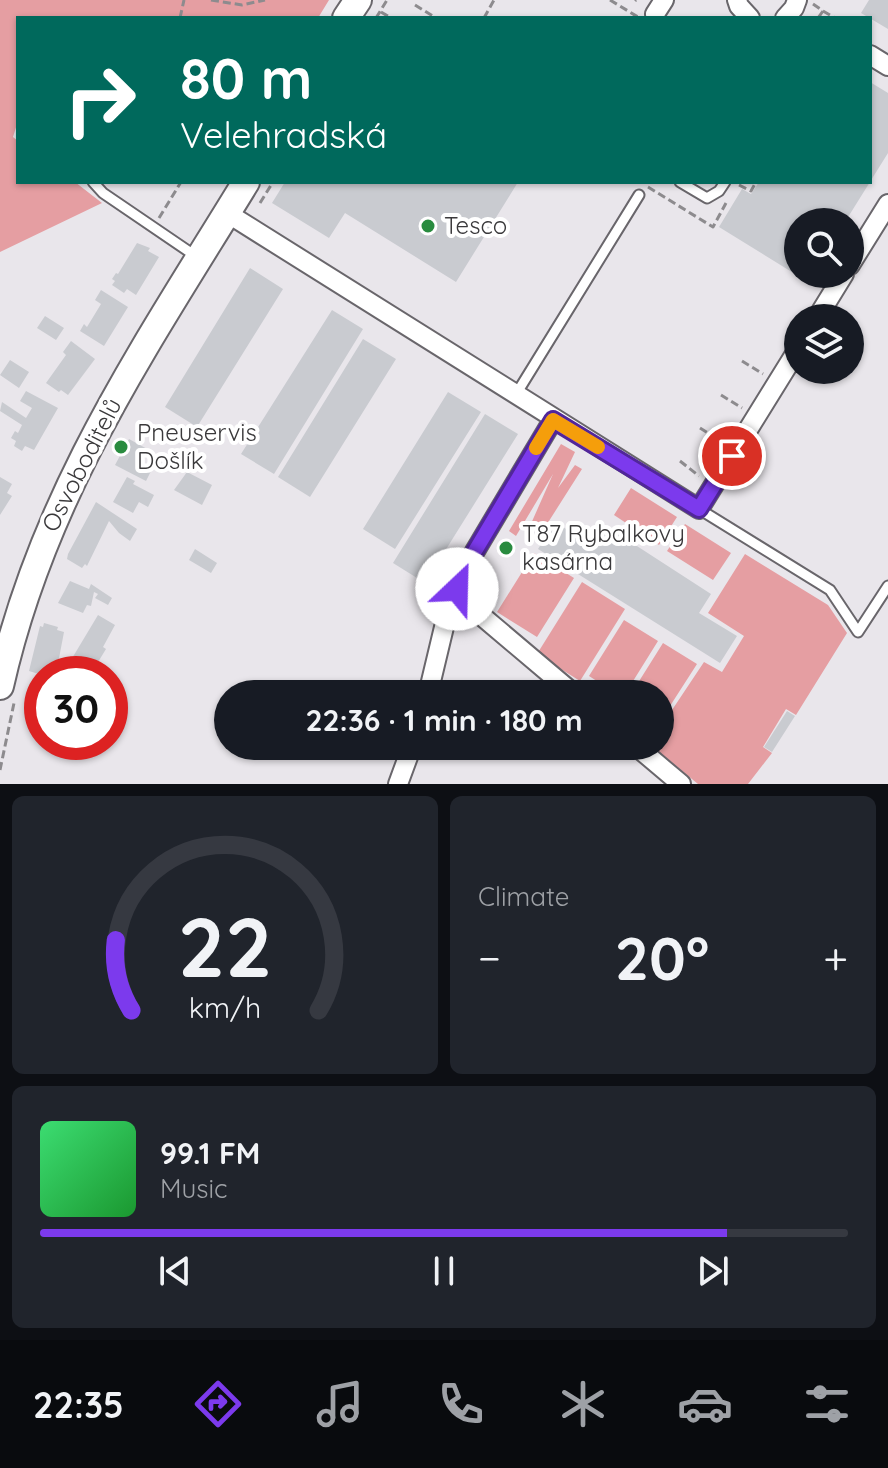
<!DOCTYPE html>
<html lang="en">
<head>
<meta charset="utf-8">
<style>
	body { margin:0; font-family:Quicksand,sans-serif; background:#20242c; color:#f1f3f6; height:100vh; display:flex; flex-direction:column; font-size:30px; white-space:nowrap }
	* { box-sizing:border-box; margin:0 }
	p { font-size:26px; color:#9ea1a6 }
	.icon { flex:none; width:44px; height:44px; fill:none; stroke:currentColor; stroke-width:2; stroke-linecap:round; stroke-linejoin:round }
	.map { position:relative; height:784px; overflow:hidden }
	.details { display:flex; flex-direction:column; gap:12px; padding:12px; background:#0d0f14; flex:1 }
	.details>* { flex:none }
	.banner { position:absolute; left:16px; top:16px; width:856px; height:168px; border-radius:0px; box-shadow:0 2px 6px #0004; background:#00695c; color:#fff; overflow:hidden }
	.tools { position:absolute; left:784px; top:208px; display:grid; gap:16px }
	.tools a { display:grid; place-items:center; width:80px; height:80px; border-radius:50%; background:#171b24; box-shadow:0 2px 6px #0004; font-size:40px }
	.speed { position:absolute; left:24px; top:656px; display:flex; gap:16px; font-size:40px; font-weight:700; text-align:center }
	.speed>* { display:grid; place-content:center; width:104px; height:104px; border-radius:50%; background:#171b24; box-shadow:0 2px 6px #0004; line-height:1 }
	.speed .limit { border:12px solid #d22; background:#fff; color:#111 }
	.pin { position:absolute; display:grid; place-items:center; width:68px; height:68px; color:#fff; margin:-34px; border:4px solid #fff; border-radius:50%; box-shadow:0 2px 8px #0007 }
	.me { position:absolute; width:88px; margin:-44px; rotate:24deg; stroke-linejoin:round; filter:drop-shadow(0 0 6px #0008) }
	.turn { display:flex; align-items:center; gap:28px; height:168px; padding:0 32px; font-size:36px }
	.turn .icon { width:104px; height:104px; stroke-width:2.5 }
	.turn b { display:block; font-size:56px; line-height:68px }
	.big { font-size:60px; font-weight:800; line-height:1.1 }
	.details .widget { flex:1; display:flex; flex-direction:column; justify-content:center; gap:12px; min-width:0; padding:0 28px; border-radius:12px; background:#20242c }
	.details .dial { align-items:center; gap:0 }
	.dial svg { height:208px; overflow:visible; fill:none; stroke:#363941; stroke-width:7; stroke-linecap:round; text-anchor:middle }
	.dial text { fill:#f1f3f6; stroke:none }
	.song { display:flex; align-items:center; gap:24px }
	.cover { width:96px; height:96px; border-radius:12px; background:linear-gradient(135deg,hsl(140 70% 55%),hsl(130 70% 35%)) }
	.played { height:8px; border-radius:4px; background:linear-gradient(90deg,#7c3aed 85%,#363941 85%) }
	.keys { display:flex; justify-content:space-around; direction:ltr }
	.heat { display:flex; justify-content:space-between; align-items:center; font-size:44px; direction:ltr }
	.details .tiles { flex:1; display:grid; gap:12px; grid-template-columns:1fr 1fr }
	.widget:last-child { grid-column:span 2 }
	.trip { position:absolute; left:214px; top:680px; width:460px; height:80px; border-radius:40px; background:#171b24; box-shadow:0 2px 6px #0004; font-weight:800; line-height:80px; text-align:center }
	.tabs { display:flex; height:128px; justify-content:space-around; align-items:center; background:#090b0e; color:#9ea1a6 }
	.tabs .icon { width:56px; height:56px }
	.tabs .current { color:#7c3aed }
	.tabs b { font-size:36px; color:#f1f3f6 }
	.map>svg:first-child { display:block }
</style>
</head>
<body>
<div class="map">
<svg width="888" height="784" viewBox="0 0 888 784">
	<rect width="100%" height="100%" fill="#e9e6eb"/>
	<path fill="#e59ea2" d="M0 0H329L318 18H18V121L13 137 18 141V182H75L102 203 0 252Z
		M561 444 575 452 558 488 575 465 582 469 542 532 530 526 553 474 516 536 509 531Z
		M631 488 677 517 659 545 614 515Z
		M685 524 731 553 713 580 667 551Z
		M534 553 574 578 537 637 497 612Z
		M745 554 828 605 847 633 796 715 786 709 763 747 772 753 748 784H698L652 746H660V728L704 662 722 672 744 636 708 613Z
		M582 582 625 609 580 681 537 654Z
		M624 620 658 641 625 694H617L589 676Z
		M663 643 697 664 661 720 660 694H631Z"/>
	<path fill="#c9cbd0" d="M869 0H888V29L861 13Z
		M870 82 888 93V153L845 222H798V274H813L808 282 719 227 742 189 751 194 759 182H870Z
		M285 182H518L456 282 345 213 329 238 272 203Z
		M137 243 150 248 148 251 159 257 136 295 127 289 124 293 112 285 115 281 112 279 116 273 118 274Z
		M250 268 283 289 197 427 165 407Z
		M101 290 128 307 104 346 80 331 84 324 87 327 101 304 95 300Z
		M332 310 363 329 274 474 241 454Z
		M45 316 64 328 56 340 37 328Z
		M363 339 396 359 310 497 278 477Z
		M71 341 95 359 68 395 61 390 59 392 46 383 66 355 63 352Z
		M10 360 29 372 19 388 0 375Z
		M26 391 58 408 34 450 25 446 22 451 14 446 16 441 11 438 15 431 18 433 22 425 0 411 2 402 26 418 32 408 20 401Z
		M448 392 481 412 395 549 363 529Z
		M485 414 518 434 425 583 393 563Z
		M129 439 149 450 140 466 151 471 146 481 115 465Z
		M187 472 212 485 202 505 174 490Z
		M0 477 12 484 7 493 12 496 0 515Z
		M127 477 135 481 133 484 154 495 148 507 139 502 133 513 113 502Z
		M96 502 137 529 130 541 119 533 109 521 87 566 85 564 82 568 67 559 68 554Z
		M555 522 593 546 606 526 711 594 699 613 737 636 720 663 538 549Z
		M195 549 217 563 211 573 189 560Z
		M70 581 89 589 91 584 112 598 108 605 95 598 98 594 94 592 91 606 87 605 83 613 58 603Z
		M98 615 115 625 103 647 106 649 92 672 71 660Z
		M44 623 58 627 57 630 64 632 56 674 42 675 29 671 40 626 43 627Z
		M485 680 501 694H473Z
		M787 711 795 716 772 752 764 747Z"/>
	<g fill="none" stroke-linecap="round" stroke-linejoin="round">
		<defs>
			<path id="service" d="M93 182 103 193 197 257
				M680 182 707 198 719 191 725 182
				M515 396 639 195
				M699 509 830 590 858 632 888 586"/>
			<path id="minor" d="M737 0 739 6 750 18
				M655 14 664 0
				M785 18 794 8 797 0
				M870 55 888 66
				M227 213 699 509 798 349
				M850 265 888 204
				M817 318 844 274
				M553 420 459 578 457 589 464 601 574 694
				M428 694 450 602 458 581
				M636 746 681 784
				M398 784 412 746"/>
			<path id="secondary" d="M346 18 358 0
				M0 686C43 494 145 347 246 182"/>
		</defs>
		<use href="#service" stroke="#69666b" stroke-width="13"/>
		<use href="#minor" stroke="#69666b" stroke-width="22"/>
		<use href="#secondary" stroke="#69666b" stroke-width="30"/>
		<path stroke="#8d8b8e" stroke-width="3" stroke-dasharray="8 4" stroke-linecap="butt" d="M211 0 242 5 265 0
			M610 0 638 17
			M635 1 636 0
			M813 4 823 11 818 18
			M415 5 436 18
			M823 11 835 18
			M381 12 391 18
			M180 18 184 0
			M376 18 387 0
			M484 18 494 0
			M739 185 751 191 756 182
			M648 187 713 227 726 203
			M260 203 273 182
			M159 218 181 182
			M742 361 763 374
			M721 395 742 408
			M700 428 722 442
			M680 461 699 476
			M0 770 14 703"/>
		<use href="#service" stroke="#fff" stroke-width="9"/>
		<use href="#minor" stroke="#fff" stroke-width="18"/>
		<use href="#secondary" stroke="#fff" stroke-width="26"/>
	</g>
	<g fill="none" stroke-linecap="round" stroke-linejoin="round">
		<defs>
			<path id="route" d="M457 589 459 578 553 420 699 509 732 456"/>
		</defs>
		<use href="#route" stroke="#51269a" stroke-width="20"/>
		<use href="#route" stroke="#7c3aed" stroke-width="14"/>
		<path stroke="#f59e0b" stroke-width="14" d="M536 448 553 420 598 447"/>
	</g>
	<g fill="#298b3f" stroke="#fff" stroke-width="3">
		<circle cx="428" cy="226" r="8"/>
		<circle cx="121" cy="447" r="8"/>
		<circle cx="506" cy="548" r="8"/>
	</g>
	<g text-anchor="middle" stroke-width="8" stroke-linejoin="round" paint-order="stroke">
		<g font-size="24" fill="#3a393b" stroke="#fff" text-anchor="start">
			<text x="444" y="234">Tesco</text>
			<text x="137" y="441">Pneuservis<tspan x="137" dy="28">Došlík</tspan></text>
			<text x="522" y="542">T87 Rybalkovy<tspan x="522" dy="28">kasárna</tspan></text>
		</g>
		<g font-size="24" fill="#3a393b" stroke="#fff">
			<text transform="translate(82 465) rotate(-63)" y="8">Osvoboditelů</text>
		</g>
	</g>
</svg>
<div class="tools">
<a><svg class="icon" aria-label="search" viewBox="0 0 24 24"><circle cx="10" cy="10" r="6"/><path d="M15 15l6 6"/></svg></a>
<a><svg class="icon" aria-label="layers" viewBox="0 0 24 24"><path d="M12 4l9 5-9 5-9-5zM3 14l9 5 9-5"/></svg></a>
</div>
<div class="speed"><div class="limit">30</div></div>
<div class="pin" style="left:732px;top:456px;background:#d93025"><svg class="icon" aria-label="arrive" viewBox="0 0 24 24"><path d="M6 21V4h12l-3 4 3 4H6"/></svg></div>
<svg class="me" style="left:457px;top:589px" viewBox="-20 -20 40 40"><circle r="19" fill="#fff"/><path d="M0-13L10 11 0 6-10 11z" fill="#7c3aed"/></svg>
<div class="trip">22:36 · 1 min · 180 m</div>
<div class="banner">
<div class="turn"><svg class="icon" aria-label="right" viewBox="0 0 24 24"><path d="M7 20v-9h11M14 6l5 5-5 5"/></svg><div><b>80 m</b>Velehradská</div></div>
</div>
</div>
<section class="details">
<div class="tiles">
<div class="widget dial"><svg viewBox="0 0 100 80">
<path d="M14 69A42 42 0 1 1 86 69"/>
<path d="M14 69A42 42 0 0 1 8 42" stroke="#7c3aed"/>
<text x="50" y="56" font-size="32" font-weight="700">22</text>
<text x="50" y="72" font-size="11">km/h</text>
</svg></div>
<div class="widget"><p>Climate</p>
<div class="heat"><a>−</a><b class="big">20°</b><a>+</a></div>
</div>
<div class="widget">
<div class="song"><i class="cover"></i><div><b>99.1 FM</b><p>Music</p></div></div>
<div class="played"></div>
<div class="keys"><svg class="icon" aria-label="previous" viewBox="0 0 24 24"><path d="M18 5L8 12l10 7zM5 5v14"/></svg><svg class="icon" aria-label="pause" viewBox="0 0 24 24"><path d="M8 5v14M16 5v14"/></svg><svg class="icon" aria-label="next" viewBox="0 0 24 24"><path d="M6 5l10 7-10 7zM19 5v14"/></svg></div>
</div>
</div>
</section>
<nav class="tabs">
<b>22:35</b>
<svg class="icon current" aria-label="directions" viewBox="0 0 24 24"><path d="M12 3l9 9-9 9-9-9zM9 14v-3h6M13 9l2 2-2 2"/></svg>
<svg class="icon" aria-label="music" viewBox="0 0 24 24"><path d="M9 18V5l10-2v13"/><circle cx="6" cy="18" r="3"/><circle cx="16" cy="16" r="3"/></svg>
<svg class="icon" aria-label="phone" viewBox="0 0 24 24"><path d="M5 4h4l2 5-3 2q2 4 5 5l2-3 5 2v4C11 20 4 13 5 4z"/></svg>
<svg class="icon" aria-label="climate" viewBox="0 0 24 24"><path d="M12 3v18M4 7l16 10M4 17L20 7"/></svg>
<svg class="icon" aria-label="car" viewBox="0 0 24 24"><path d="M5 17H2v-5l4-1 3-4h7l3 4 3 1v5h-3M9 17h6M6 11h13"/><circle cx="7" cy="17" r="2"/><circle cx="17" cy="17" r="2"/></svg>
<svg class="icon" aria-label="filters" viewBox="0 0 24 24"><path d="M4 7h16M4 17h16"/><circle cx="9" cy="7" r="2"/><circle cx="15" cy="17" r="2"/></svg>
</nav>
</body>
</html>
